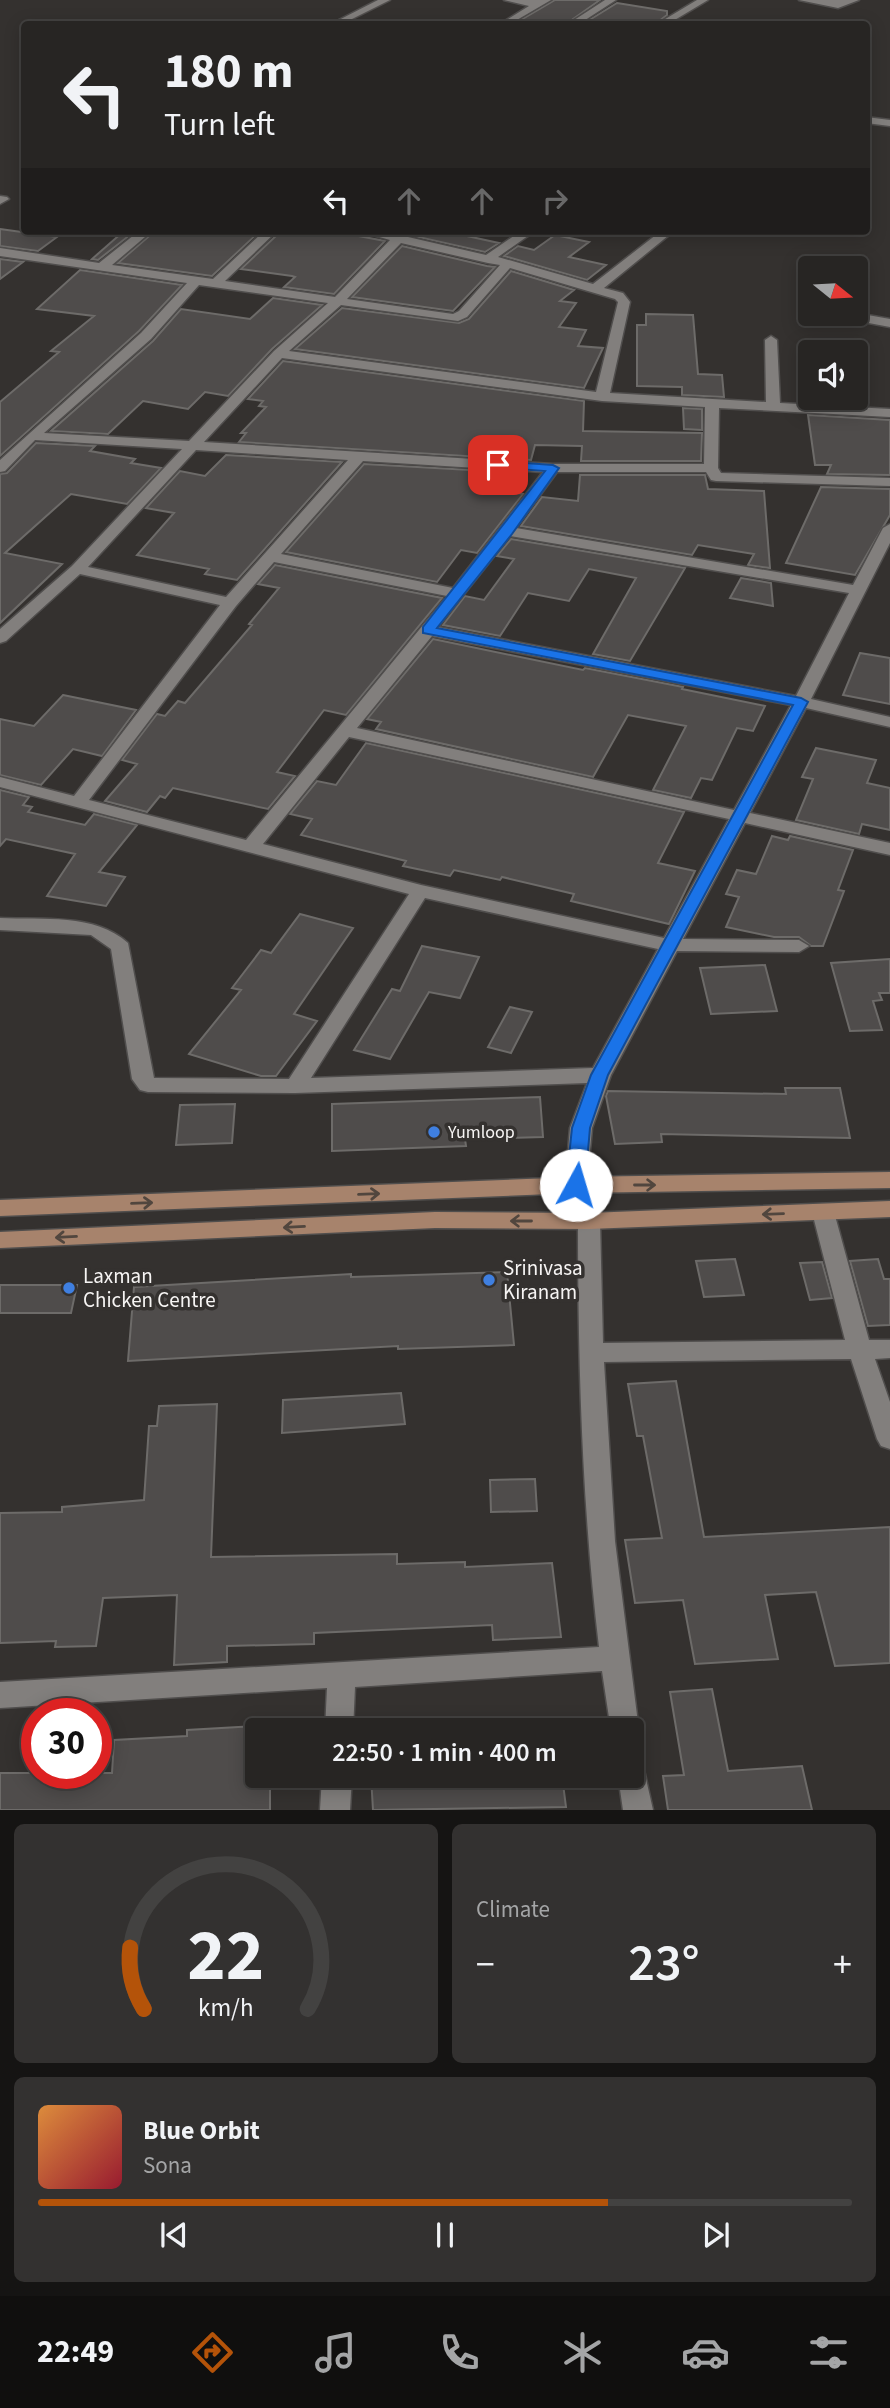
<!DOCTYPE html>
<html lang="en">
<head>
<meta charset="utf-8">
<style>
	body { margin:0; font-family:"Source Sans 3",sans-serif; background:#333130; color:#f1f3f6; height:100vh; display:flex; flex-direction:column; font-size:26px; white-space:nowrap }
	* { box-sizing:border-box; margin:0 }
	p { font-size:23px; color:#a4a5a6 }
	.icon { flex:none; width:38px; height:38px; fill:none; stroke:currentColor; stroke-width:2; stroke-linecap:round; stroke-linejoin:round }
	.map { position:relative; height:1810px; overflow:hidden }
	.details { display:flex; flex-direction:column; gap:14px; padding:14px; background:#151413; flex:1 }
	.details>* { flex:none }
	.banner { position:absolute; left:21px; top:21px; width:849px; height:214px; border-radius:7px; box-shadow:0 4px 18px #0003,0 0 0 2px #434241; background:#272523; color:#f1f3f6; overflow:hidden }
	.needle { width:46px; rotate:108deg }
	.tools { position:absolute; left:798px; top:256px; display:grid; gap:14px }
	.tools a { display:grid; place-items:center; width:70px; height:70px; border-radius:7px; background:#272523; box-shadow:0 4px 18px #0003,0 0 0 2px #434241; font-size:35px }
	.speed { position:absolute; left:21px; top:1698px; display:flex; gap:14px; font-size:35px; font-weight:700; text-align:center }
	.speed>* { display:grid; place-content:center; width:91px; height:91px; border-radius:50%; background:#272523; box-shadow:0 4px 18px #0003,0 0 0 2px #434241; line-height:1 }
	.speed .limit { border:10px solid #d22; background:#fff; color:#111 }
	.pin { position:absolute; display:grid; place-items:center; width:60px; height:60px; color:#fff; margin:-30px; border-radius:14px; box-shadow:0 4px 10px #0006 }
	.me { position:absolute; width:77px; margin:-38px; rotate:6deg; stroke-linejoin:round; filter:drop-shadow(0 0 5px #0008) }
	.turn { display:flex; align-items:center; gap:24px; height:147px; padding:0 28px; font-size:32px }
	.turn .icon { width:91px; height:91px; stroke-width:2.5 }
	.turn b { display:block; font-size:49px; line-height:60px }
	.lanes { display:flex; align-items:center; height:66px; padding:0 28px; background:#0003; justify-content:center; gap:35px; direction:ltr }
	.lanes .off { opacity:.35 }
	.big { font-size:52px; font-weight:600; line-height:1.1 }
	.details .tile { flex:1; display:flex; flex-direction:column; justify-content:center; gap:10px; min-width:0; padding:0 24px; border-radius:10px; background:#333130 }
	.details .dial { align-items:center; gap:0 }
	.dial svg { height:182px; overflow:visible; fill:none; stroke:#434241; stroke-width:7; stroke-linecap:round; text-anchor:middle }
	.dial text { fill:#f1f3f6; stroke:none }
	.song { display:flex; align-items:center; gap:21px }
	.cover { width:84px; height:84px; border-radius:10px; background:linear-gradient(135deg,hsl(30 70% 55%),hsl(350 70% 35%)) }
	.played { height:7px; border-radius:4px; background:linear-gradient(90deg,#b45309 70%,#434241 70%) }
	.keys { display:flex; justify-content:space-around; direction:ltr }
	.heat { display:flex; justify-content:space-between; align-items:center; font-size:38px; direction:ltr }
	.details .tiles { flex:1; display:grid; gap:14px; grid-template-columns:1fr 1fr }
	.tile:last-child { grid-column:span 2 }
	.trip { position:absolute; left:245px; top:1718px; width:399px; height:70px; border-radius:7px; background:#272523; box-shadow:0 4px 18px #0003,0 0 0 2px #434241; font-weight:600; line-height:70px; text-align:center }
	.menu { display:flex; height:112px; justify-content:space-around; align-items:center; background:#100f0e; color:#a4a5a6 }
	.menu .icon { width:49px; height:49px }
	.menu .active { color:#b45309 }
	.menu b { font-size:32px; color:#f1f3f6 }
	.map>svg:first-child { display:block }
</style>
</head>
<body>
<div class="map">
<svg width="890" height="1810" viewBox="0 0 890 1810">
	<rect width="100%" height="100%" fill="#34312f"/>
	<path fill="#4f4c4b" stroke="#6d6b69" stroke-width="2" d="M600 0 566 24H514L555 0Z
		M617 3 667 11V15L655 24H583Z
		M0 229 57 237 38 251 0 246Z
		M124 231H135L98 260 92 259Z
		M155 231H260L212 276 118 263Z
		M287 231H332L385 241 334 294 284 287 295 277 292 276 241 269 278 234Z
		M419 231H444L499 243 485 252 414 236Z
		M555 235 589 242 569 257 606 265 587 280 504 256 518 246 534 250Z
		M402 246 487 266 495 267 453 311 352 297Z
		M0 259 23 262 0 279Z
		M80 270 182 285 139 331 0 456V402L59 352 51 351 94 316 37 309Z
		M511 271 574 290 560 301 576 303 559 327 586 330 578 346 603 348 584 388 295 349 342 308 459 323 469 319Z
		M273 298 322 305 272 349 228 396 205 392 188 409 143 401 108 434 51 431 153 341 181 309 250 319Z
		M646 314 693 315 698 374 722 375 724 397 682 395V387L637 386V325H646Z
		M283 361 584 401 583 431 702 433 701 461H581L582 446 535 445 531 460 239 442 246 433H241L266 407 259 406 263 401 248 399Z
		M683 408 702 409V430L684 429Z
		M808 415 890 420V475L827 474 831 465H815Z
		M36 443 95 446 90 451 135 459 131 463 161 468 127 504 71 494 5 553 62 564 0 623V474L7 473Z
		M226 455 342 462 237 580 205 574 209 569 137 555 174 513 146 508 180 471 205 476Z
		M364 464 521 473 508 491 523 494 477 553 461 550 437 582 286 552Z
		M580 475H705L708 489 764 491 770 568 748 565 754 554 698 545 692 555 521 526 542 497 578 501Z
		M821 487 890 489V515L855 575 786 563Z
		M511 539 685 568 630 661 593 654 636 578 589 569 569 601 528 593 500 636 443 625 465 596 484 600 514 559 497 556Z
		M275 565 442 598 346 715 324 710 277 772 295 776 268 809 173 788 165 798 160 796 147 812 105 801 137 764 122 760 157 714 165 716 178 701 185 703 252 625 249 624 279 588 258 584Z
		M741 578 771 583 773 606 730 598Z
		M433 639 583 670 585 668 683 687 682 689 765 706 753 731 737 728 712 780 701 778 691 798 653 790 686 726 628 715 593 777 376 729 381 722 367 719Z
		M860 653 890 658V704L843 695Z
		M63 695 136 710 102 756 73 749 41 785 0 775V719L34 726Z
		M366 743 684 812 658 863 695 871 669 924 571 901 574 894 502 877 500 880 454 870 450 876 403 866 406 861 301 835 312 819 290 814 317 781 336 785Z
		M816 748 876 760 867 783 890 788V830L862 824 859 834 796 820 813 779 802 777Z
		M0 790 29 797 23 805 32 807 28 812 85 825 94 814 137 825 99 872 125 877 106 906 47 896 75 854 6 839 0 846Z
		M772 836 788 840 790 836 853 850 838 890 844 891 823 946H811L799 937H774L726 927 739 897 726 894 737 870 756 874Z
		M300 914 353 928 294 1014 317 1021 276 1076H261L189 1054 241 990 232 988 261 950 271 953Z
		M422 946 479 957 460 998 429 992 390 1059 354 1050 392 989 400 991Z
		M890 959V993H879L882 1000 873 1001 882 1030 850 1031 831 963Z
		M765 965 777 1011 711 1014 700 968Z
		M510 1007 532 1012 511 1053 488 1047Z
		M785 1088H840L850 1138 661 1134 662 1142 615 1144 606 1096 608 1091 786 1094Z
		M540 1097 543 1137 465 1139 466 1146 332 1151V1104Z
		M235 1104 232 1143 176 1145 180 1105Z
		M735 1259 744 1295 704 1297 696 1261Z
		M878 1259 884 1279H890V1325L868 1326 850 1261Z
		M822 1262 832 1298 810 1300 800 1263Z
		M507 1272 514 1345 398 1349V1346L128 1361 134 1287 351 1274V1277Z
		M0 1285H77L71 1313H0Z
		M676 1381 704 1537 890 1527V1663L835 1666 816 1592 765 1595 778 1659 695 1664 683 1600 635 1603 625 1540 662 1538 643 1436H637L628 1384Z
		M401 1393 405 1424 282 1433 283 1400Z
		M217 1404 211 1557 397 1554V1564L465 1562V1567L552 1563 561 1637 493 1640 492 1625 314 1633V1644L227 1646V1662L174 1665 177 1595 103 1598 96 1646 55 1647 56 1641 0 1643V1513L62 1512V1507L144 1500 149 1426H157L159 1406Z
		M535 1479 537 1511 491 1512 490 1480Z
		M712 1689 728 1771 802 1766 812 1810H668L663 1776 684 1775 670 1692Z
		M257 1726V1776H270V1810H0V1773H112L114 1740 187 1736V1730Z
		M371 1776H562L566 1807 373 1810Z"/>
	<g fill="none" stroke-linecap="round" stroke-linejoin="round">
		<defs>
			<path id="minor" d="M378 0H390L342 24H331Z
				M504 0H551L510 24H500L529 6Z
				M605 0H616L579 24H568Z
				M697 0H708L668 24H657Z
				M799 0H859L838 8Z
				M866 117 890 120V126L866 123Z
				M0 196 7 197 9 199 0 204Z
				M139 231H152L112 265 213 279 264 231H277L225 281 335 297 390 240 358 231 397 235 402 231H416L408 237 486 255 521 231H535L498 257 593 284 661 231H674L604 288 623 293 630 302 610 393 766 402 765 340 771 336 777 340 780 403 890 409V417L719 408 718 468 721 473 890 478V486L716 481 711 480 706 472H557L516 528 853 585 883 528 890 524V543L811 699 890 717V727L806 708 750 813 890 843V855L745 823 683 939 799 940 809 946 799 952 677 951 611 1075 592 1128 587 1185 584 1191H568L565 1185 570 1128 587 1083 295 1093 148 1092 140 1090 132 1079 111 949 91 935 0 930V918C42 920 95 913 128 943L154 1078 289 1079 409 894 0 787V777L74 796 220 605 80 574 6 641 0 643V629L72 566 182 449 35 440 5 471 0 472V460L141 333 187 283 0 256V248L99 263ZM401 243 488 263 500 265 459 311 453 314 347 299ZM510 268 615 299 618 302 596 392 289 351 341 305 458 321 467 317ZM199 285 328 303 274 351 189 441 44 433 151 339ZM282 358 602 401 705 407 704 464H553L204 442ZM196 450 348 460 226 597 88 567ZM363 461 543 472 453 588 281 554ZM510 536 849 593 796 696 438 627ZM274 562 447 596 246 840 89 800 236 606ZM432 636 791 705 734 810 357 728ZM349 737 729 819 664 938 421 885 263 844ZM425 898 658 949 593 1068 311 1078Z
				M862 314 890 319V327L858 321V315Z
				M823 1204 831 1206 834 1212 869 1340H890V1358L875 1359 890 1402V1449L881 1446 877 1439 851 1359 604 1362 615 1541 639 1731 635 1740 632 1742V1731H611L602 1671 355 1687 353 1731H325L327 1688 0 1708V1682L599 1647C582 1505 578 1363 578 1221L581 1215 589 1213 597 1215 600 1221 603 1343 845 1340 812 1212 815 1206Z
				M632 1758 642 1761 653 1810H623L618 1776H632Z
				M322 1776H352L350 1810H320Z"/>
			<path id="secondary" d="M890 1172V1188L576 1193 0 1216V1200L576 1177Z
				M890 1201V1217L589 1229 435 1228 0 1248V1232L435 1212 589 1213Z"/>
		</defs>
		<use href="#minor" stroke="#504e4d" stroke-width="3"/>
		<use href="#secondary" stroke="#504e4d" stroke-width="3"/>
		<use href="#minor" fill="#827f7d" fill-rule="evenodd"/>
		<use href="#secondary" fill="#a7836c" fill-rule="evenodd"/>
	</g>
	<defs><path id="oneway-shaft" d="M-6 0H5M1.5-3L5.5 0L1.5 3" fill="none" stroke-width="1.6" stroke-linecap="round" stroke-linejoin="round" transform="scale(1.75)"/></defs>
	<g stroke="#51463e">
		<use href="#oneway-shaft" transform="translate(645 1185)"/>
		<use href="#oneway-shaft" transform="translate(369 1194) rotate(-2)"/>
		<use href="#oneway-shaft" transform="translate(142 1203) rotate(-2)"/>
		<use href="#oneway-shaft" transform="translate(773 1214) rotate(178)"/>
		<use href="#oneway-shaft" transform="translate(521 1221) rotate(-180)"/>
		<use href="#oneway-shaft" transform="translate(294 1227) rotate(177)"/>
		<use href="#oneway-shaft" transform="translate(66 1237) rotate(177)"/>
	</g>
	<path fill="#1a73e8" stroke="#114b97" stroke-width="2" d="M498 461 553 465 559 468 512 534 437 628 801 698 808 702 608 1075 590 1128 585 1185 576 1192 566 1185 572 1128 591 1075 793 705 423 633V627L545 471 493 467 492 465Z"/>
	<g fill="#3f7fe0" stroke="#34312f" stroke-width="2.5">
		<circle cx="434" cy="1132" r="7"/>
		<circle cx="489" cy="1280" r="7"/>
		<circle cx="69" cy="1288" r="7"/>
	</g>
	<g text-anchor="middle" stroke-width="7" stroke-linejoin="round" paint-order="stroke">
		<g font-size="18" fill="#f6f4f3" stroke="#34312f" text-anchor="start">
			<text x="448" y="1138">Yumloop</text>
		</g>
		<g font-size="21" fill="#f6f4f3" stroke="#34312f" text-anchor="start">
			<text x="503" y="1275">Srinivasa<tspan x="503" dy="24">Kiranam</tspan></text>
			<text x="83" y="1283">Laxman<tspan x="83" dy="24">Chicken Centre</tspan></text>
		</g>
	</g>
</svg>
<div class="tools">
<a><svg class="needle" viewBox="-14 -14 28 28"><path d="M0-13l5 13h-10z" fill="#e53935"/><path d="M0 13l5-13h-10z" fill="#a4a5a6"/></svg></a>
<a><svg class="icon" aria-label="sound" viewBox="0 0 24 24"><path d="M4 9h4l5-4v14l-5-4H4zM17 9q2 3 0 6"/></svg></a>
</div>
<div class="speed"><div class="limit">30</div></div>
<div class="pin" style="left:498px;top:465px;background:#d93025"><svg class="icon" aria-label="arrive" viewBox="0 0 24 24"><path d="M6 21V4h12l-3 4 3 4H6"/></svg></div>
<svg class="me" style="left:576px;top:1185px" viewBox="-20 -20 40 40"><circle r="19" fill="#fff"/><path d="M0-13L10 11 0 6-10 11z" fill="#1a73e8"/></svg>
<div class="trip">22:50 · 1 min · 400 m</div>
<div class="banner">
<div class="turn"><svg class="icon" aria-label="left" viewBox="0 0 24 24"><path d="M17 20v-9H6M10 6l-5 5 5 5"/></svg><div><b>180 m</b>Turn left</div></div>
<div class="lanes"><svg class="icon" aria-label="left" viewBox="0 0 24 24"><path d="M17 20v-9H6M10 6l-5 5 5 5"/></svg><svg class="icon off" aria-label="ahead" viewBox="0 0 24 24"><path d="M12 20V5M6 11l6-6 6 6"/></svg><svg class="icon off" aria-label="ahead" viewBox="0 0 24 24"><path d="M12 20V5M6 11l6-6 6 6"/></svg><svg class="icon off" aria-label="right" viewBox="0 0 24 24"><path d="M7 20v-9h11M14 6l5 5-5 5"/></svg></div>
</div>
</div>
<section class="details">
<div class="tiles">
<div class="tile dial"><svg viewBox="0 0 100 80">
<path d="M14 69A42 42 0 1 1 86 69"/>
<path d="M14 69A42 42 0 0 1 8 42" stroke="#b45309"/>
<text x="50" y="56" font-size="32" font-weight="700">22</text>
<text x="50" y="72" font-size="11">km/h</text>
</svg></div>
<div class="tile"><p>Climate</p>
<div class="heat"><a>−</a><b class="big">23°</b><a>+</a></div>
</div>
<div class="tile">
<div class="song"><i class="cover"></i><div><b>Blue Orbit</b><p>Sona</p></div></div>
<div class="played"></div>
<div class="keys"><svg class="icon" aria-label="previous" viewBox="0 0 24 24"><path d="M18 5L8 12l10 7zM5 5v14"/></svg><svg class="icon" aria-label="pause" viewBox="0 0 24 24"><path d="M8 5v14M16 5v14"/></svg><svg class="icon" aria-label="next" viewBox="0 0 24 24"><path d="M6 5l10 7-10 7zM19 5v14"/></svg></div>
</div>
</div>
</section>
<nav class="menu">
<b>22:49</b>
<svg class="icon active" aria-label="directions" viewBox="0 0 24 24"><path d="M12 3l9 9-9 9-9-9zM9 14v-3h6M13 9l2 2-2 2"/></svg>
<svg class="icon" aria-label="music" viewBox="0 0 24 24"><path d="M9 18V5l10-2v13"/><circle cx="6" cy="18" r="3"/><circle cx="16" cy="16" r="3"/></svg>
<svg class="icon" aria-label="phone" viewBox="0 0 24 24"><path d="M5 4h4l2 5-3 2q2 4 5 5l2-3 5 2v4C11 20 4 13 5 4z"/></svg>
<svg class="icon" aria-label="climate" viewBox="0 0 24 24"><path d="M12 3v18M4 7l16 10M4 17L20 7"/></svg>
<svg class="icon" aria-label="car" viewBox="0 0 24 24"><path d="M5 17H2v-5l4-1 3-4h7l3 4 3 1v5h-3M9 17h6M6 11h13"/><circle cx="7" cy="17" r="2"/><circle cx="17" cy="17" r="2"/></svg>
<svg class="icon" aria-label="filters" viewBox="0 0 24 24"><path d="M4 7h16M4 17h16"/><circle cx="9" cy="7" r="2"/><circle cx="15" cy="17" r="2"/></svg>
</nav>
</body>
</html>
